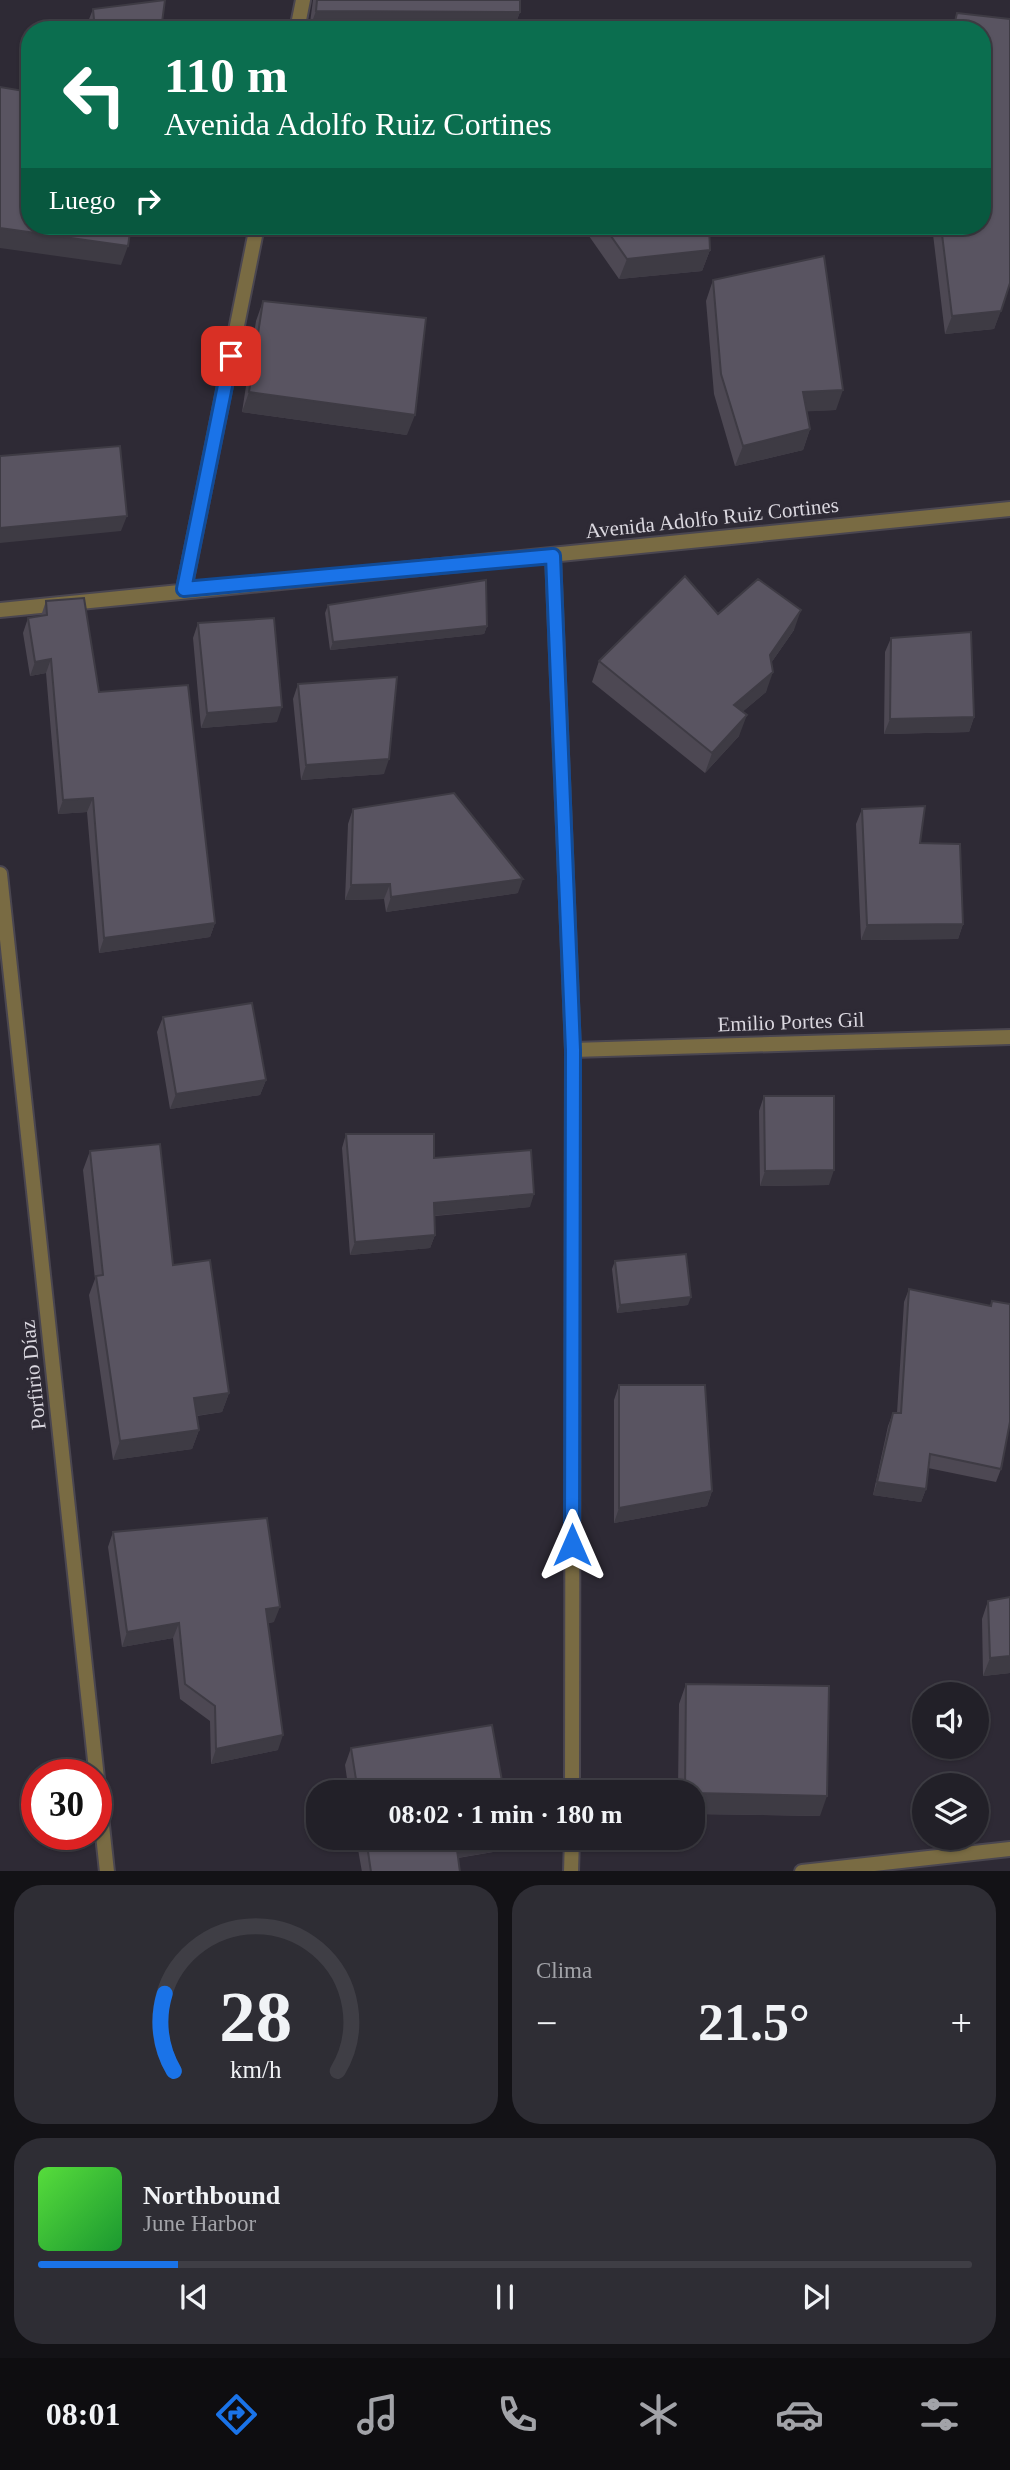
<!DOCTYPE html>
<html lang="es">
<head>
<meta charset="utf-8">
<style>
	body { margin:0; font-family:Georgia,serif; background:#2e2d34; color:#f1f3f6; height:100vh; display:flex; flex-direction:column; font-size:26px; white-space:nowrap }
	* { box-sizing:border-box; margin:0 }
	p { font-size:23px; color:#a2a3a8 }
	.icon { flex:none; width:38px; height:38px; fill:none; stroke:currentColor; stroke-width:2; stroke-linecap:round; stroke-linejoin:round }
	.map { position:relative; height:1871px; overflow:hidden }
	.details { display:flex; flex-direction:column; gap:14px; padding:14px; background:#131216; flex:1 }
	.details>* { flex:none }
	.guide { position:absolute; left:21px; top:21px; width:970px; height:214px; border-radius:28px; box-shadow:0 2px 5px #0004,0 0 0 2px #3f3e45; background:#0b6e4f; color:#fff; overflow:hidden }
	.tools { position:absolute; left:912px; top:1682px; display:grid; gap:14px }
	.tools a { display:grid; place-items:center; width:77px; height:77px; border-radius:50%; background:#222028; box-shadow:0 2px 5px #0004,0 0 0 2px #3f3e45; font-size:35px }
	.speed { position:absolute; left:21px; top:1759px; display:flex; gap:14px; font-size:35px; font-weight:700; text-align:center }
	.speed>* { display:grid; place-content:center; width:91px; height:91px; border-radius:50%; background:#222028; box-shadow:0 2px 5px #0004,0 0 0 2px #3f3e45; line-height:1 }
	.speed .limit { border:10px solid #d22; background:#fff; color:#111 }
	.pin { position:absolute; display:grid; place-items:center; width:60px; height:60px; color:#fff; margin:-30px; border-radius:14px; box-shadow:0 4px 10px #0006 }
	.me { position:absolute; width:77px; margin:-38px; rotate:0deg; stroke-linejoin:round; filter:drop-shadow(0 0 5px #0008) }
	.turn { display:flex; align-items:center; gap:24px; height:147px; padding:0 28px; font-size:32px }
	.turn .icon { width:91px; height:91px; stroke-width:2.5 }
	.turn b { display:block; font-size:49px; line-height:60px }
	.then { display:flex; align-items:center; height:66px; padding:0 28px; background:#0003; gap:14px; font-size:26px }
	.big { font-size:52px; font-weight:700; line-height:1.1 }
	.details .card { flex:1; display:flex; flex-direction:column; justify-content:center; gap:10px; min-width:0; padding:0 24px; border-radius:28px; background:#2e2d34 }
	.details .dial { align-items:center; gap:0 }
	.dial svg { height:182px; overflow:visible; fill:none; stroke:#3f3e45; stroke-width:7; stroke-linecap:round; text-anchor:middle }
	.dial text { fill:#f1f3f6; stroke:none }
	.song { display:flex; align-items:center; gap:21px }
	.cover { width:84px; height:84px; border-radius:10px; background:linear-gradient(135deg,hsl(110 70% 55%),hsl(130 70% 35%)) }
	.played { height:7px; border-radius:4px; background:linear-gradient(90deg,#1a73e8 15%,#3f3e45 15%) }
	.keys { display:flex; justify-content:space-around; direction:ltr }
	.heat { display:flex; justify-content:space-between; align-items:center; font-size:38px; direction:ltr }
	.details .tiles { flex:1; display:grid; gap:14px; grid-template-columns:1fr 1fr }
	.card:last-child { grid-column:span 2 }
	.trip { position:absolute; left:306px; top:1780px; width:399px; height:70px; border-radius:28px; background:#222028; box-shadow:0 2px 5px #0004,0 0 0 2px #3f3e45; font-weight:700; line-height:70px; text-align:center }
	.tabs { display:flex; height:112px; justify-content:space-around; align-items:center; background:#0e0d10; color:#a2a3a8 }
	.tabs .icon { width:49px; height:49px }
	.tabs .active { color:#1a73e8 }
	.tabs b { font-size:32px; color:#f1f3f6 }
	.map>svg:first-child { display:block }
</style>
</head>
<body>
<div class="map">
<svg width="1010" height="1872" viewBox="0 0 1010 1872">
	<rect width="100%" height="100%" fill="#2e2a35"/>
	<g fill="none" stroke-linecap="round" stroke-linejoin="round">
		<defs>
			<path id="minor" d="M297 30 303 0
				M553 556 573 1050 572 1792
				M184 589 257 226
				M0 610 1010 509
				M0 874 107 1872
				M573 1050 1010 1037
				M571 1872 572 1838
				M802 1872 1010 1849"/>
		</defs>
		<use href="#minor" stroke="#4a4650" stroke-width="18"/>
		<use href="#minor" stroke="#796b43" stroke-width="14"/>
	</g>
	<path fill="#4d4853" d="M313 0H520V12L513 30H309Z
		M93 9 161 30H86V27Z
		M957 13 1010 19V283L994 329 945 334 932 226H982V30H951Z
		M582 226H709L710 250 702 271 619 279Z
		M713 280 836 410 807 411 810 429 803 450 735 466 714 394 706 301Z
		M263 301 407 435 242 412 256 321Z
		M46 601 99 692 215 923 210 937 99 953 87 812 58 814 46 673 30 676 23 633 28 618 41 616Z
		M328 605 487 626 484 634 330 650 325 613Z
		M718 614 794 630 771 663 766 692 742 712 739 736 705 773 592 682 599 661Z
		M198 623 277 722 201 728 193 638Z
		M891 638 974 717 969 732 884 734 885 652Z
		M298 684 384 774 301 780 293 699Z
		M353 809 518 893 386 912 384 899 345 900 348 824Z
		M862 809 920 843 963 924 958 939 861 940 856 824Z
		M163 1017 266 1080 260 1095 170 1109 157 1032Z
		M764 1096 829 1185 760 1186 759 1111Z
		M346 1134 434 1158 530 1207 435 1216V1235L430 1248 350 1255 342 1148Z
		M90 1151 229 1393 222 1412 197 1416 199 1430 192 1449 113 1460 89 1295 95 1279 83 1170Z
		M615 1261 688 1305 617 1313 612 1269Z
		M909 1289 990 1306 992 1301 1001 1469 996 1482 928 1468 926 1489 921 1502 873 1495 888 1426 893 1413H897L904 1302Z
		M619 1385 712 1491 707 1506 614 1523V1400Z
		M113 1532 274 1622 268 1623 278 1750 211 1764 210 1721 180 1699 173 1638 122 1647 108 1547Z
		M988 1601 1010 1673 983 1676 982 1619Z
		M686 1684 820 1816 693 1814V1792H678L679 1704Z
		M351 1748 504 1792H349L345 1765Z
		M356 1838H509L505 1850 458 1858 460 1872H362Z"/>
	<path fill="#3e3b44" d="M316 11 520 12 513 30H309Z
		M0 228 128 246 121 265 0 248Z
		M710 250 702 271 619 279 627 259Z
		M1001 311 994 329 945 334 952 316Z
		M843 390 836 410 796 412 803 392Z
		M249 392 415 415 407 435 242 412Z
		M810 429 803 450 735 466 743 446Z
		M127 516 121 531 0 543V528Z
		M801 610 794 630 762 676 770 655Z
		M487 626 484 634 330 650 333 642Z
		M51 659 46 673 30 676 35 662Z
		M773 672 766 692 727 725 734 705Z
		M282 707 277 722 201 728 207 713Z
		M747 715 739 736 705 773 712 753Z
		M974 717 969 732 884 734 890 719Z
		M389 759 384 774 301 780 306 765Z
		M93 798 87 812 58 814 63 800Z
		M523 879 518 893 386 912 391 897Z
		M390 884 384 899 345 900 351 885Z
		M215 923 210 937 99 953 104 938Z
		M963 924 958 939 861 940 867 925Z
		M266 1080 260 1095 170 1109 176 1094Z
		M834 1170 829 1185 760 1186 765 1171Z
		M534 1194 530 1207 430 1216 434 1203Z
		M435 1235 430 1248 350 1255 355 1242Z
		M691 1297 688 1305 617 1313 620 1305Z
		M229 1393 222 1412 187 1417 194 1398Z
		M199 1430 192 1449 113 1460 120 1441Z
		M877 1482 926 1489 921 1502 873 1495Z
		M712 1491 707 1506 614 1523 619 1508Z
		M280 1607 274 1622 261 1624 266 1609Z
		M179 1623 173 1638 122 1647 127 1632Z
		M1010 1656V1673L983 1676 990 1658Z
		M283 1735 278 1750 211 1764 216 1749Z
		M693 1793 827 1796 820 1816 693 1814Z
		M483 1838H509L505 1850 450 1859 456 1842Z"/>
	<path fill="#595461" stroke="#3e3b44" stroke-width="2" d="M165 0 161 30H95L93 9Z
		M317 0H520V12L316 11Z
		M957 13 1010 19V283L1001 311 952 316 941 226H982V30H953Z
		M0 87 30 92V226H131L128 246 0 228Z
		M604 226H709L710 250 627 259Z
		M824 256 843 390 803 392 810 429 743 446 721 374 713 280Z
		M263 301 426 318 415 415 249 392Z
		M120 446 127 516 0 528V456Z
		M685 576 718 614 758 579 801 610 770 655 773 672 734 705 747 715 712 753 599 661Z
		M486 580 487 626 333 642 328 605Z
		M84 598 99 692 188 685 215 923 104 938 93 798 63 800 51 659 35 662 28 618 47 615 46 601Z
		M274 618 282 707 207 713 198 623Z
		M971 632 974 717 890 719 891 638Z
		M397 677 389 759 306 765 298 684Z
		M454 793 523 879 391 897 390 884 351 885 353 809Z
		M925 806 920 843 960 844 963 924 867 925 862 809Z
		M252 1003 266 1080 176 1094 163 1017Z
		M764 1096H834V1170L765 1171Z
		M346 1134H434V1158L531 1150 534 1194 434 1203 435 1235 355 1242Z
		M160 1144 173 1265 210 1260 229 1393 194 1398 199 1430 120 1441 96 1276 103 1275 90 1151Z
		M686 1254 691 1297 620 1305 615 1261Z
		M909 1289 991 1306 992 1301 1010 1304V1422L1001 1469 930 1454 926 1489 877 1482 893 1413H901Z
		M619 1385H705L712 1491 619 1508Z
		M267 1518 280 1607 266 1609 283 1735 216 1749 215 1706 185 1684 179 1623 127 1632 113 1532Z
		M1010 1597V1656L990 1658 988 1601Z
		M686 1684 829 1686 827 1796 693 1793V1792H685Z
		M492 1725 504 1792H358L351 1748Z
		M366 1838H483L456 1842 460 1872H371Z"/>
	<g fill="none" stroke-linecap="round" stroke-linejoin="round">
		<defs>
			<path id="route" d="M231 356 184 589 553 556 573 1050 572 1545"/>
		</defs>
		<use href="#route" stroke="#114b97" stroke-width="18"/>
		<use href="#route" stroke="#1a73e8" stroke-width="12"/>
	</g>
	<g text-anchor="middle" stroke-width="7" stroke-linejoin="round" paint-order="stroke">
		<g font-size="21" fill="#dad7df" stroke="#2e2a35">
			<text transform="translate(712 518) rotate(-6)" y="7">Avenida Adolfo Ruiz Cortines</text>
			<text transform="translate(791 1022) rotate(-2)" y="7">Emilio Portes Gil</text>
			<text transform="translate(33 1375) rotate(-96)" y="7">Porfirio Díaz</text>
		</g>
	</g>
</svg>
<div class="tools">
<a><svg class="icon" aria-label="sound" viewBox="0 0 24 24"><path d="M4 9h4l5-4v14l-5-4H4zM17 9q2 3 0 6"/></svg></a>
<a><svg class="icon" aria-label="layers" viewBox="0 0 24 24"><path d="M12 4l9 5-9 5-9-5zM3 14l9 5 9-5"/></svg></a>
</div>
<div class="speed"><div class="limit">30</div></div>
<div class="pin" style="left:231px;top:356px;background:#d93025"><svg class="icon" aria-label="arrive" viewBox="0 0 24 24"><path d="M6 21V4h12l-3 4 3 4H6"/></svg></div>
<svg class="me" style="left:572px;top:1545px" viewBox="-20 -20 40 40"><path d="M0-17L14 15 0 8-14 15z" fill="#1a73e8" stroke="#fff" stroke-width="4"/></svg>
<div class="trip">08:02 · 1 min · 180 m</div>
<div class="guide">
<div class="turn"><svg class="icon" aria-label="left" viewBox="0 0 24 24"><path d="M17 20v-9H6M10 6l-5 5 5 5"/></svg><div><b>110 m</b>Avenida Adolfo Ruiz Cortines</div></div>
<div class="then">Luego<svg class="icon" aria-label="right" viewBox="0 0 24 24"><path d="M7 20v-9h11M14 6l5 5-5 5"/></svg></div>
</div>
</div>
<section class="details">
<div class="tiles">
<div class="card dial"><svg viewBox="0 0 100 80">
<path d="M14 69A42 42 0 1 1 86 69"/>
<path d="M14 69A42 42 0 0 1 10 35" stroke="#1a73e8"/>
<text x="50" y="56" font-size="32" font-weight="700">28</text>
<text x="50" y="72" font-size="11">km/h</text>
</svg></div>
<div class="card"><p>Clima</p>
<div class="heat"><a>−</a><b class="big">21.5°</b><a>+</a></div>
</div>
<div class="card">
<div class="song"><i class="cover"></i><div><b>Northbound</b><p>June Harbor</p></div></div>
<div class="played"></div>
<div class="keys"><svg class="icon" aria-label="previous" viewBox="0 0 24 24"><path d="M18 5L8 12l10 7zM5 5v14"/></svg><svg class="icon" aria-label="pause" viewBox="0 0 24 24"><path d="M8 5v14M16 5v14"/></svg><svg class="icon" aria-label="next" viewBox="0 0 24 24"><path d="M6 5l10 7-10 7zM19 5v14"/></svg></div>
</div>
</div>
</section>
<nav class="tabs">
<b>08:01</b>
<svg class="icon active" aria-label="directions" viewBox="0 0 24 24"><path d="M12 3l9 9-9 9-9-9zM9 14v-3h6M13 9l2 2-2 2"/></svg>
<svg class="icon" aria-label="music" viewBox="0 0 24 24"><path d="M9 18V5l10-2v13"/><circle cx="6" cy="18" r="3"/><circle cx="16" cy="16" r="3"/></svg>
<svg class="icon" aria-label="phone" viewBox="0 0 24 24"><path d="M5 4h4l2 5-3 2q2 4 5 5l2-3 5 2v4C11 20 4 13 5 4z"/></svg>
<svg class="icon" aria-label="climate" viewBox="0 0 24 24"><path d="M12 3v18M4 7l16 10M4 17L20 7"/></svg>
<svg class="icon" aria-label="car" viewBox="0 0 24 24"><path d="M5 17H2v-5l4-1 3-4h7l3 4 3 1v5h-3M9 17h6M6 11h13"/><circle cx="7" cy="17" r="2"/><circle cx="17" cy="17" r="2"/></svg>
<svg class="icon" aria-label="filters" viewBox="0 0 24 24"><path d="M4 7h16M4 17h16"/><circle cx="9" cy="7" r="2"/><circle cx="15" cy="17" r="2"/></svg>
</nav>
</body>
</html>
